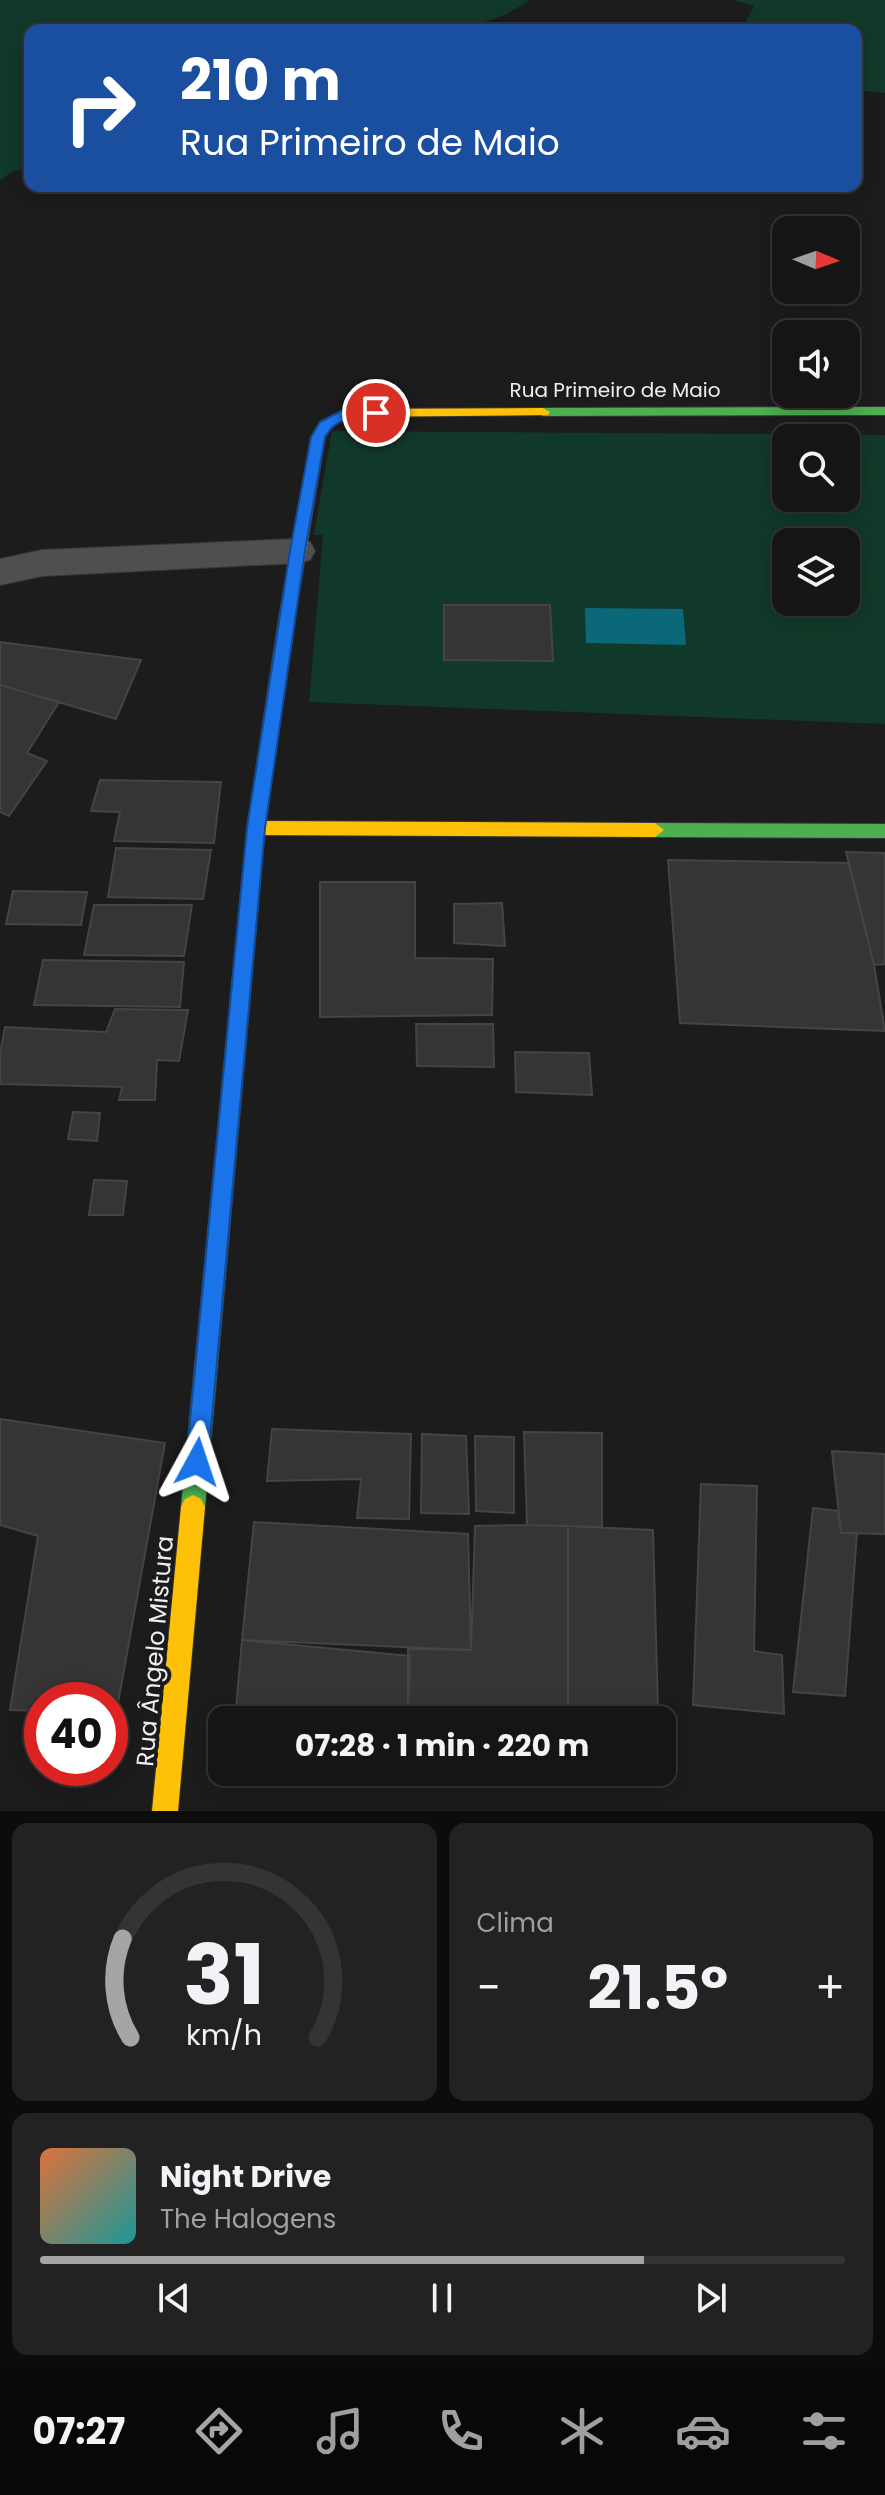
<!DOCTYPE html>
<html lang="pt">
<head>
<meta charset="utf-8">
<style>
	body { margin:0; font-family:Poppins,sans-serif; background:#222; color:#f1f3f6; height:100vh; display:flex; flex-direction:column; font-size:30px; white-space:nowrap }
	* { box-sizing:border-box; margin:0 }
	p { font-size:26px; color:#9d9fa0 }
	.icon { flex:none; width:44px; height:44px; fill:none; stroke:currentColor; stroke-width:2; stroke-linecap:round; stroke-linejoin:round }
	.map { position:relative; height:1811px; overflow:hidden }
	.panel { display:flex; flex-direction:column; gap:12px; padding:12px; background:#0c0c0c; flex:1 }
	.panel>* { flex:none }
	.top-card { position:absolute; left:24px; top:24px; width:838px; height:168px; border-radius:16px; box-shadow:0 4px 20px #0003,0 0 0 2px #343434; background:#1a4fa0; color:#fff; overflow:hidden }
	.needle { width:52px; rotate:92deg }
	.fabs { position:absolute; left:772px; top:216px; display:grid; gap:16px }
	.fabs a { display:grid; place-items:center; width:88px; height:88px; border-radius:16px; background:#151515; box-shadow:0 4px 20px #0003,0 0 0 2px #343434; font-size:40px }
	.speed { position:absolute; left:24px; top:1682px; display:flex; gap:16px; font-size:40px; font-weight:700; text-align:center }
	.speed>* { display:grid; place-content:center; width:104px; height:104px; border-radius:50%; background:#151515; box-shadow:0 4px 20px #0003,0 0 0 2px #343434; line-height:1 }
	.speed .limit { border:12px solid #d22; background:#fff; color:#111 }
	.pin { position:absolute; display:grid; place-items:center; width:68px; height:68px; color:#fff; margin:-34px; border:4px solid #fff; border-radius:50%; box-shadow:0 2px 8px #0007 }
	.me { position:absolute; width:88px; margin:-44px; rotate:5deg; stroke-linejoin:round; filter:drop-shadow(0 0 6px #0008) }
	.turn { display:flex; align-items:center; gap:28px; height:168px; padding:0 24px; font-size:36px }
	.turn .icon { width:104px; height:104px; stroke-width:2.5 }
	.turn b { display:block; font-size:56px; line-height:68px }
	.big { font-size:60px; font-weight:700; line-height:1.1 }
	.panel .card { flex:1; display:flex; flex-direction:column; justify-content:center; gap:12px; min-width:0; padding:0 28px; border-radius:16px; background:#222 }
	.panel .dial { align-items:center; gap:0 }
	.dial svg { height:208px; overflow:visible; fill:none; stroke:#343434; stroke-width:7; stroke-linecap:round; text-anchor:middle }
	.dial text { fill:#f1f3f6; stroke:none }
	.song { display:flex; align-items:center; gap:24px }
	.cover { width:96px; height:96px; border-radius:12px; background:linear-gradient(135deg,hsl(20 70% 55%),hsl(180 70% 35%)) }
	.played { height:8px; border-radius:4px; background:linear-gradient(90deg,#a5a5a6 75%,#343434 75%) }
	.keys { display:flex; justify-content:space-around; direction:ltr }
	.heat { display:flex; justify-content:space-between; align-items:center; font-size:44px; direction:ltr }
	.panel .tiles { flex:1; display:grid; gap:12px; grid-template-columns:1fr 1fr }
	.card:last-child { grid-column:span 2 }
	.trip { position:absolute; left:208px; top:1706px; width:468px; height:80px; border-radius:16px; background:#151515; box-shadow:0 4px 20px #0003,0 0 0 2px #343434; font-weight:700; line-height:80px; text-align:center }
	.tab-bar { display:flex; height:128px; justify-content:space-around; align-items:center; background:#080808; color:#9d9fa0 }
	.tab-bar .icon { width:56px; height:56px }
	.tab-bar .current { color:#a5a5a6 }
	.tab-bar b { font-size:36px; color:#f1f3f6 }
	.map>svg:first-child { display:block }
</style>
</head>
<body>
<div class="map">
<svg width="885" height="1811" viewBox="0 0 885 1811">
	<rect width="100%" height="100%" fill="#1c1c1c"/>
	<path fill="#113929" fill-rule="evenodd" d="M0 0H530L505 15 460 30H30V169L13 171 0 180Z
		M733 0H885V93L856 90V30H741L754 6Z
		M332 431 885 435V724L309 702 323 535H314ZM786 438H846V498H786ZM786 542H846V602H786Z"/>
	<path fill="#0a6879" d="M585 608 683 609 686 645 586 643Z"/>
	<path fill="#353536" stroke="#444445" stroke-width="2" d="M444 605H550L553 661 444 660Z
		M0 642 141 660 116 719 0 685Z
		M0 685 59 702 27 753 47 761 9 816 0 812Z
		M100 780 221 782 214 843 114 841 120 812 91 811Z
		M116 848 211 850 203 899 108 897Z
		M846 852 885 853V964L874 965Z
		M668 860 849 863 874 965 885 1031 680 1023Z
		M320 882H415V958L493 959 492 1015 320 1017Z
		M13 891 87 892 81 925 6 924Z
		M502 903 505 946 454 943V904Z
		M94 905H192L184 956 84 955Z
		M43 960 184 962 180 1007 34 1005Z
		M115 1009 188 1010 179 1061 157 1060 155 1100H119L122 1087 0 1084V1053L5 1027 106 1032Z
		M416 1024H493L494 1067 417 1066Z
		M515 1052 589 1053 592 1095 516 1092Z
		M73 1112 100 1113 97 1141 68 1139Z
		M94 1180 127 1181 123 1215H89Z
		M0 1419 165 1443 116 1714 110 1713V1700H42V1711L10 1710 38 1536 0 1525Z
		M272 1429 411 1434 409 1519 357 1518 361 1479 267 1481Z
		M524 1432 602 1433V1527L527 1525Z
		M422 1434 466 1436 469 1514 421 1513Z
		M475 1436 514 1437V1513L476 1511Z
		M832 1451 885 1454V1534L841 1533Z
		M701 1484 757 1486 754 1651 782 1655 784 1714 693 1705Z
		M813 1508 838 1511 841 1533H857L845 1696 793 1692Z
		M254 1522 468 1534 471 1650 242 1640Z
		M527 1525 568 1526V1713L408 1720V1649L471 1650 475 1526Z
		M568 1526 653 1530 658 1711 568 1713Z
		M242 1640 410 1656 408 1720H235Z"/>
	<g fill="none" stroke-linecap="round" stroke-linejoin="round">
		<defs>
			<path id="street" d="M297 539 310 542 315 551 310 560 297 563 42 576 0 585V559L42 550Z"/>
			<path id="fast" d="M885 407V415L543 416 536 412 543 408Z
				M288 606 296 611 265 828 205 1507 201 1515 193 1519 185 1515 181 1507 247 828 280 611Z
				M655 823 885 824V838L655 837 646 830Z"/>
			<path id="slow" d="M543 408 550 412 548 415 348 417 330 428 325 437 296 611 288 616 283 615 280 611 311 437 320 422 345 409Z
				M256 821 655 823 664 830 655 837 256 835 247 828Z
				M193 1495 201 1499 205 1507 178 1811H152L181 1507 185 1499Z"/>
		</defs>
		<use href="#street" stroke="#383838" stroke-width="2"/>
		<use href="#fast" stroke="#383838" stroke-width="2"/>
		<use href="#slow" stroke="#383838" stroke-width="2"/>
		<use href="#street" fill="#4f4f50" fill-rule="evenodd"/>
		<use href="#fast" fill="#4caf50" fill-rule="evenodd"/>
		<use href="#slow" fill="#ffc107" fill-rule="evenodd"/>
	</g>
	<path fill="#1a73e8" stroke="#114b97" stroke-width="2" d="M345 409H376L383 413C364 428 342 407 325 437L305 551 265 828 208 1462 205 1470 197 1474 189 1470 186 1462 247 828 290 551 311 437 320 422Z"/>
	<g text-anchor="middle" stroke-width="8" stroke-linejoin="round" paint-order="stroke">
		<g font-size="20" fill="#efeff1" stroke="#1b1b1d">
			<text x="615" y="397">Rua Primeiro de Maio</text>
		</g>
		<g font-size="24" fill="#efeff1" stroke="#1b1b1d">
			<text transform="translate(155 1651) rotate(-85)" y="8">Rua Ângelo Mistura</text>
		</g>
	</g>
</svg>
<div class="fabs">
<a><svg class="needle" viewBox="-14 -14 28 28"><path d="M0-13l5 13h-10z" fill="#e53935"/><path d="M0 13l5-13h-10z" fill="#9d9fa0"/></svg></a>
<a><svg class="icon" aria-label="sound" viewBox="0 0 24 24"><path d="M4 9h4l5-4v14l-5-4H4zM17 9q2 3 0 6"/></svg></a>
<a><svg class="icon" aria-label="search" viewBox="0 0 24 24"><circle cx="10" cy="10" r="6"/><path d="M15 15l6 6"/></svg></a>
<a><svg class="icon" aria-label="layers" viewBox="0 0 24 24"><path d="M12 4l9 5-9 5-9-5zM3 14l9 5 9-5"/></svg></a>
</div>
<div class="speed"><div class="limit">40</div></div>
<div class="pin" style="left:376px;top:413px;background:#d93025"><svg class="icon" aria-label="arrive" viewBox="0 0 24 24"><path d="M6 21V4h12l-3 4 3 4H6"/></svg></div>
<svg class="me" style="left:197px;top:1462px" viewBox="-20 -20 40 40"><path d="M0-17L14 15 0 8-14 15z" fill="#1a73e8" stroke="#fff" stroke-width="4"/></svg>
<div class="trip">07:28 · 1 min · 220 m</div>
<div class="top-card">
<div class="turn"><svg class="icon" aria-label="right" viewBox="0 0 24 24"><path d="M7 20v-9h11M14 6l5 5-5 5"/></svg><div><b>210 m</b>Rua Primeiro de Maio</div></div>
</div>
</div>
<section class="panel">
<div class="tiles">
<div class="card dial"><svg viewBox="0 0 100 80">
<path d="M14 69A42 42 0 1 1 86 69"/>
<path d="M14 69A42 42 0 0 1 11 31" stroke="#a5a5a6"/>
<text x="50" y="56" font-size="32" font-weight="700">31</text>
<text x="50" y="72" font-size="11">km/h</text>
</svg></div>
<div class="card"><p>Clima</p>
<div class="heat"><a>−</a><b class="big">21.5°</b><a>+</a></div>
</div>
<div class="card">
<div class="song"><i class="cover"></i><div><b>Night Drive</b><p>The Halogens</p></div></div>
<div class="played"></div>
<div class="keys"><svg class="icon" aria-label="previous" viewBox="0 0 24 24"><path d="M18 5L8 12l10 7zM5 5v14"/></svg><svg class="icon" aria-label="pause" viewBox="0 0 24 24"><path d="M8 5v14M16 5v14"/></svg><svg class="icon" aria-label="next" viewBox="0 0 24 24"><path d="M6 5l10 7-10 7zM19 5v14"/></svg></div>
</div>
</div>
</section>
<nav class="tab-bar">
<b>07:27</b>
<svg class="icon current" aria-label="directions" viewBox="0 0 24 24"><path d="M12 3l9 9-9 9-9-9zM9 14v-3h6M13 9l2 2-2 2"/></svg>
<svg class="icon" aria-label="music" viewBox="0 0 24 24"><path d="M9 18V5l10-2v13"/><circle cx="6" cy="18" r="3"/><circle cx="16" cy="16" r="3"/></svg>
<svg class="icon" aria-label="phone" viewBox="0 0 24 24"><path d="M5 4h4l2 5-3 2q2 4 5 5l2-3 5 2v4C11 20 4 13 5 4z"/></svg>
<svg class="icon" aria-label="climate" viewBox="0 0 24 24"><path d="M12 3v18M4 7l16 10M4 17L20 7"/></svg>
<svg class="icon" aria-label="car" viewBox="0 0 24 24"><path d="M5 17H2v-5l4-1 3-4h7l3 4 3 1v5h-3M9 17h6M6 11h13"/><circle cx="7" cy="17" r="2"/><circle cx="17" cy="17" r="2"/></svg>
<svg class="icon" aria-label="filters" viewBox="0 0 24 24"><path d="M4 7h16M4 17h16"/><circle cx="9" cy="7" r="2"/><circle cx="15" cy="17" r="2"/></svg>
</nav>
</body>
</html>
